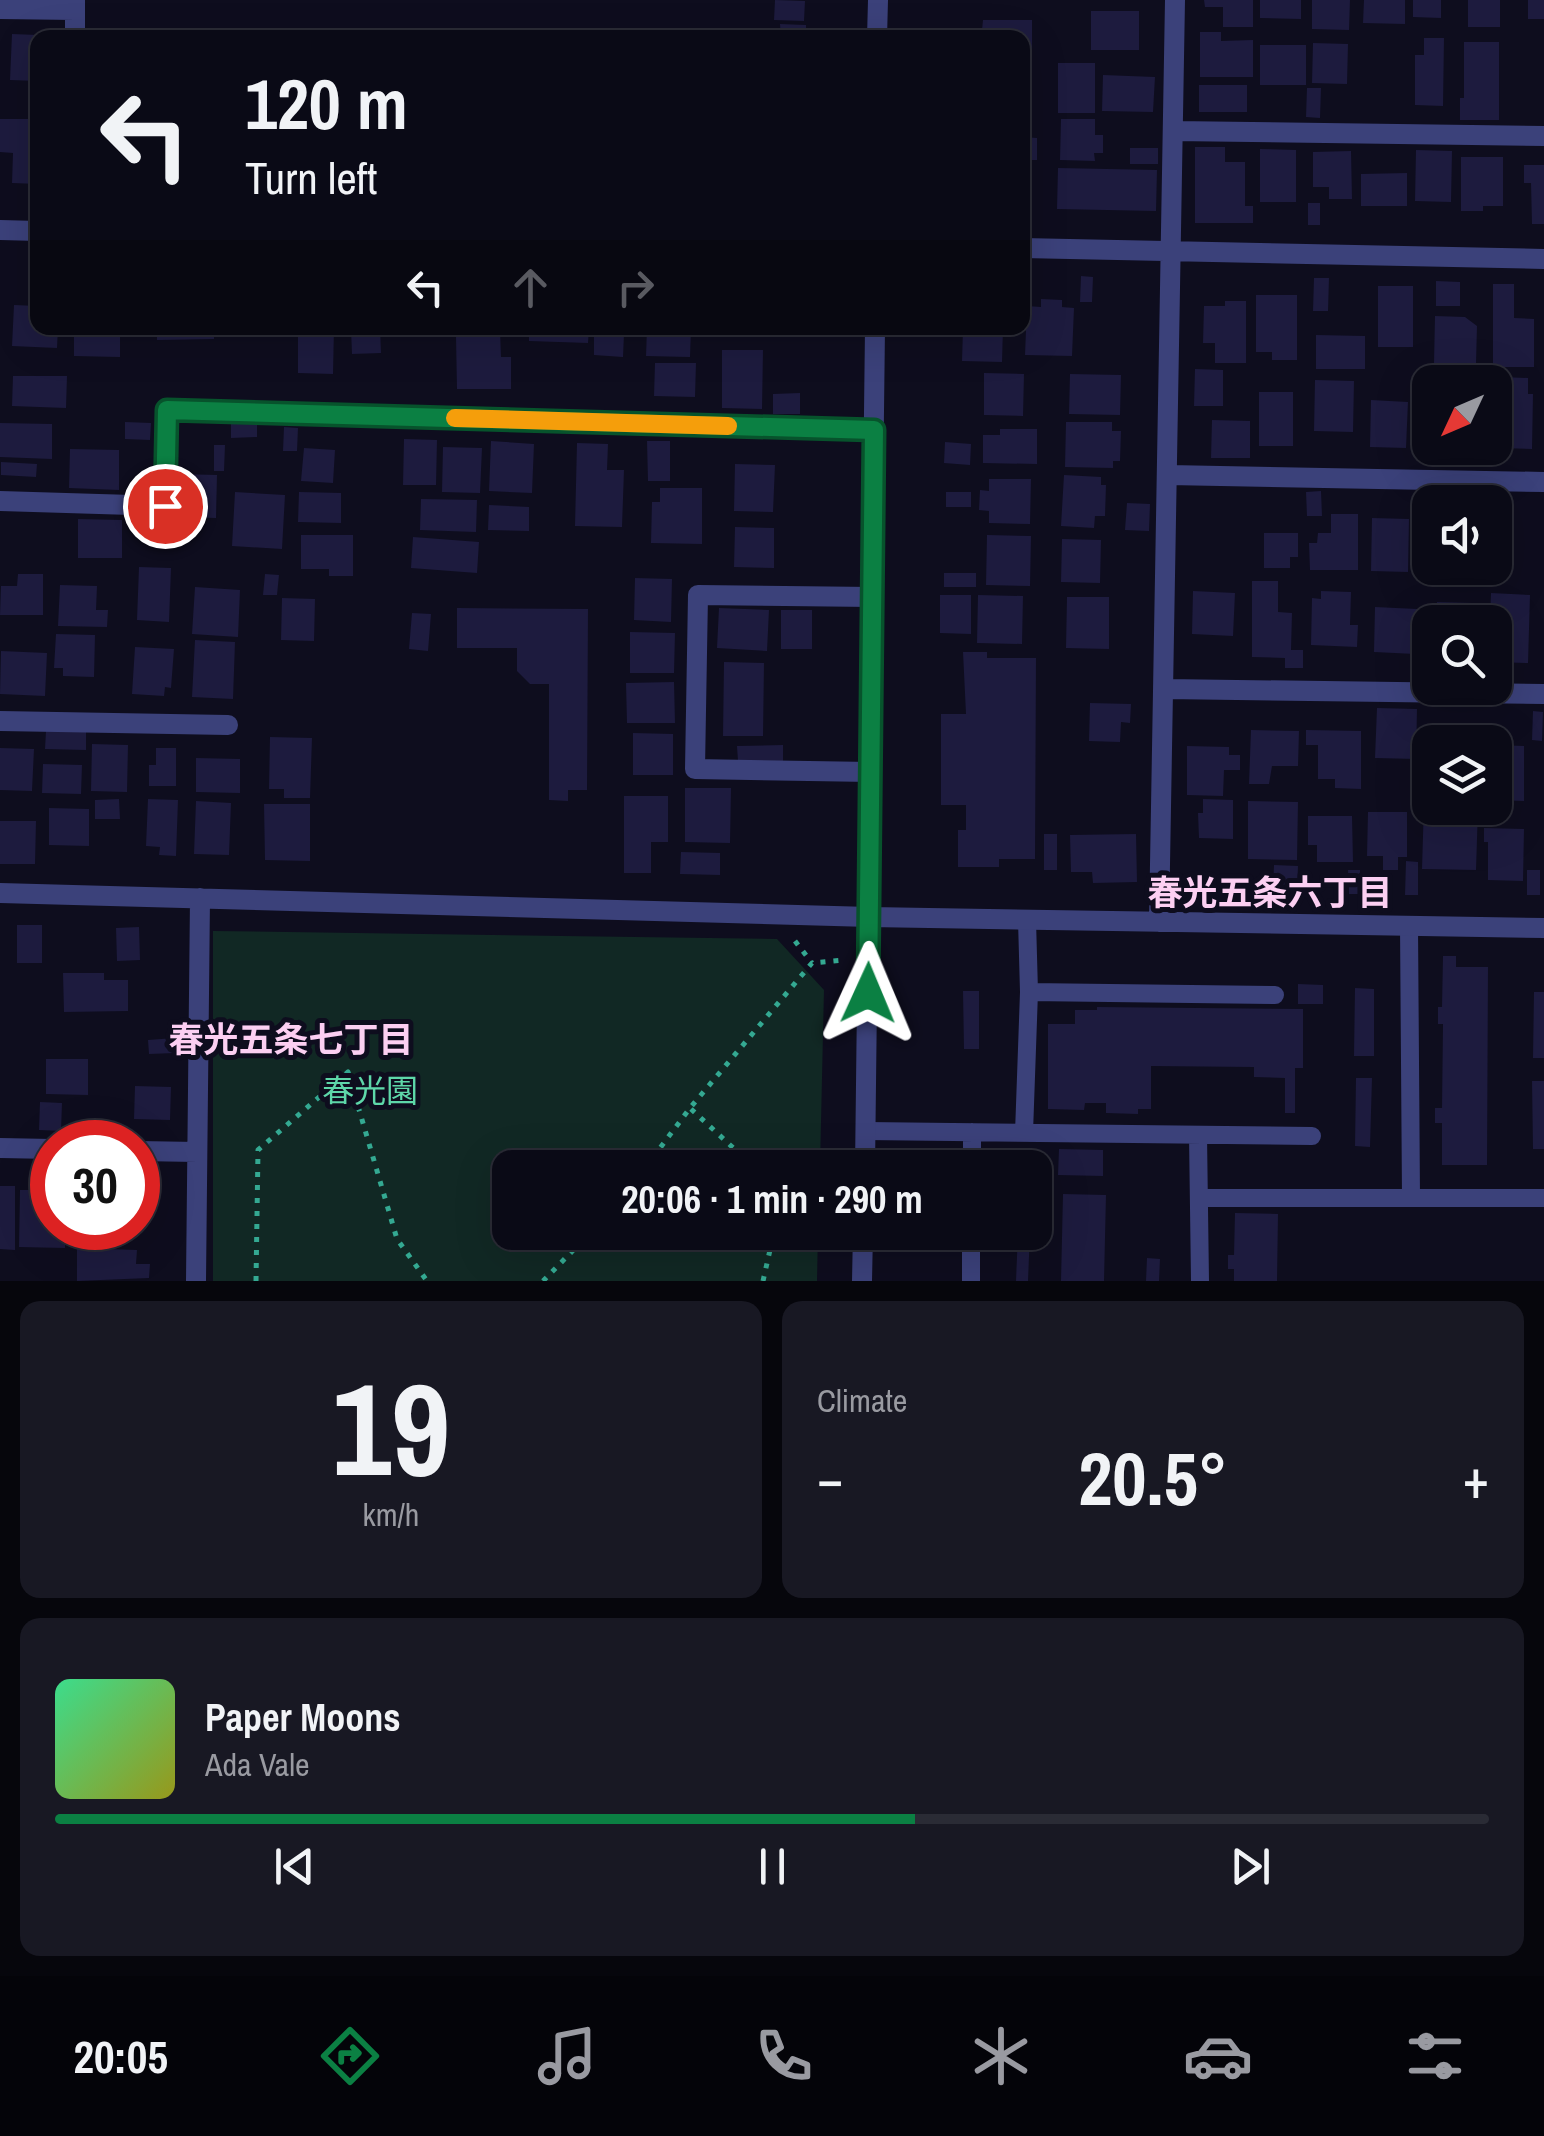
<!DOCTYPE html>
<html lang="en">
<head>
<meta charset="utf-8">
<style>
	body { margin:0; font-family:"Archivo Narrow","Noto Sans JP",sans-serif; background:#181823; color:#f1f3f6; height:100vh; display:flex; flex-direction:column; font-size:38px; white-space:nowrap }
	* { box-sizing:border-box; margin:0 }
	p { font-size:32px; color:#999aa1 }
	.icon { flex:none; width:55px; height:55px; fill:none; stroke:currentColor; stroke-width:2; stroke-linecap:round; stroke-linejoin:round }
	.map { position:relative; height:1281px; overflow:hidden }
	.side { display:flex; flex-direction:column; gap:20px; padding:20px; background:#06060c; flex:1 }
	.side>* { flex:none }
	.banner { position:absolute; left:30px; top:30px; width:1000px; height:305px; border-radius:20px; box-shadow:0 10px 40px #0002,0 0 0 2px #2a2b35; background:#0a0a16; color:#f1f3f6; overflow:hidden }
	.needle { width:65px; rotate:226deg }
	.controls { position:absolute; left:1412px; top:365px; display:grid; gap:20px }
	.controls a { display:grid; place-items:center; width:100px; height:100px; border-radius:20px; background:#0a0a16; box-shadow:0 10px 40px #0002,0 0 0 2px #2a2b35; font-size:50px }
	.speed { position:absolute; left:30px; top:1120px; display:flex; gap:20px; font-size:50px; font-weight:700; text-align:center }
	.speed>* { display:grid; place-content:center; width:130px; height:130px; border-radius:50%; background:#0a0a16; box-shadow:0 10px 40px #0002,0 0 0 2px #2a2b35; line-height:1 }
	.speed .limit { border:15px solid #d22; background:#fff; color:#111 }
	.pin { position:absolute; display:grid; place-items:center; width:85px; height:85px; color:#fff; margin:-42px; border:5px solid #fff; border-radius:50%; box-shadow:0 2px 10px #0007 }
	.me { position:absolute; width:110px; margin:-55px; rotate:1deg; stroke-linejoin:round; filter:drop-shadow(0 0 8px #0008) }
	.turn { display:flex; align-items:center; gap:35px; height:210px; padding:0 50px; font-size:45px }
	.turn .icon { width:130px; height:130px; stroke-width:2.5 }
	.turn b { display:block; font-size:70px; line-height:85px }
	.lanes { display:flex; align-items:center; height:95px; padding:0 50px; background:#0003; justify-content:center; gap:50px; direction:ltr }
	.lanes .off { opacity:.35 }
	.big { font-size:75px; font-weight:800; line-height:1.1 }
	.side .card { flex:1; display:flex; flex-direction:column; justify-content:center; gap:15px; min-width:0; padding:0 35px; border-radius:20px; background:#181823 }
	.side .dial { align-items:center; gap:0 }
	.dial b { font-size:130px; line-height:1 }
	.song { display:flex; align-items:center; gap:30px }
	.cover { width:120px; height:120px; border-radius:15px; background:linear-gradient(135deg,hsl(150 70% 55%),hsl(60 70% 35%)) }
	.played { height:10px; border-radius:5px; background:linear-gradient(90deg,#0b8043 60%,#2a2b35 60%) }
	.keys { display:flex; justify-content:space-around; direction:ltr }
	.heat { display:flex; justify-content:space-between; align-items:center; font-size:55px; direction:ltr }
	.side .tiles { flex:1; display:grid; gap:20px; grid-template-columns:1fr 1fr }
	.card:last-child { grid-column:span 2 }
	.trip { position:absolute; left:492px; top:1150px; width:560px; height:100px; border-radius:20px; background:#0a0a16; box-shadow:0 10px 40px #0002,0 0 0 2px #2a2b35; font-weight:800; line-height:100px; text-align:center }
	.tabs { display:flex; height:160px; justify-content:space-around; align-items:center; background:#040409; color:#999aa1 }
	.tabs .icon { width:70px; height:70px }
	.tabs .on { color:#0b8043 }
	.tabs b { font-size:45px; color:#f1f3f6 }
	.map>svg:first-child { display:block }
</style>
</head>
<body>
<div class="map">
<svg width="1544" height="1281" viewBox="0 0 1544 1281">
	<rect width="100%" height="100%" fill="#0e0d1e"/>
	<path fill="#112824" d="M213 931 777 939 824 990 820 1167 510 1168V1232L818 1233 817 1281H213Z"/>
	<path fill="#1d1b3e" d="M775 0 805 1 804 21 774 20Z
		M1204 0H1253V27H1223V7H1205Z
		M1260 0H1301V19L1260 18Z
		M1312 0H1350L1349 30 1312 29Z
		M1364 0H1405V24L1363 23Z
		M1413 0H1441V18L1413 17Z
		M1468 0H1500V27H1468Z
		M1528 0H1544V19H1528Z
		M1091 11H1139V50H1091Z
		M983 20H1032V58H1022V38H971V29L982 30Z
		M780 24 806 25V37H781Z
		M1200 32H1221V41L1253 40V77H1200Z
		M12 34 38 35V81L10 80Z
		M1424 38H1444L1443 106 1415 105V55H1424Z
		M1464 42H1499V120H1460V98H1464Z
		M1313 43 1348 44 1347 84 1312 83Z
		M1260 45H1306V85H1260Z
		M1058 63H1095V113H1058Z
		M1103 75 1155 77 1153 112 1102 111Z
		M1199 85H1247V112H1199Z
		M1307 88H1321L1320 118 1306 117Z
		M0 119H38V184L12 183 13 153 0 152Z
		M1061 119H1095V135H1103V153H1094L1095 161 1060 160Z
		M1022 137 1037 138V160H1022Z
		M1195 147H1225V162H1245V206H1253V223H1195Z
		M1130 148H1158V164H1130Z
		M1260 149 1296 150V202H1260Z
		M1416 150 1452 151 1451 202 1415 201Z
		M1351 151 1352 199H1329V187H1313V152Z
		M1461 157H1503V206H1483V211H1461Z
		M1524 165H1544V224H1532L1531 183H1524Z
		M1058 168 1157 170 1156 211 1057 209Z
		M1407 173V206H1361V174Z
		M1308 203H1320V225H1308Z
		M1081 276 1093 277 1092 302H1080Z
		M1314 278H1329L1328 311H1313Z
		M1436 281 1460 282V306H1436Z
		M1493 284H1514V318L1534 319V367H1493Z
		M1378 286H1413V347H1378Z
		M1256 295H1297V360H1272V352H1256Z
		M1041 299 1062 300V307L1074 308 1072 356 1025 355 1027 306 1041 307Z
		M1225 301H1246V363H1215V343H1203L1204 306H1225Z
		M14 305 38 306V328H58L57 348 12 346Z
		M1435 316 1465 317 1477 326 1476 364 1434 363Z
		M74 328H120V357L74 356Z
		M157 328H214V339L157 340Z
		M298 328H334L333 374 298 373Z
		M380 328 381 353 352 354 351 329Z
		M463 328 500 330 501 357H511V389H457L456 337H464Z
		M529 328H589L588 343 529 341Z
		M647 328H691L690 357 646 356Z
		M963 328H1003L1002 362 962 361Z
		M594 333 624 334 623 357 594 355Z
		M1316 335 1365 336V369H1316Z
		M722 350H763L762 409 722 408Z
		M655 363H696L695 397 654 396Z
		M1195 369 1223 370V406H1194Z
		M984 373 1024 374 1023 416 984 415Z
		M1070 374 1121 375 1120 415 1069 414Z
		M13 376H67L66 408 12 406Z
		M1501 377 1528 378V394H1533L1532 449 1500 448Z
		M1315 380 1354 381 1353 432 1314 431Z
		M1259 392H1293V446H1259Z
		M800 393V414H773V394Z
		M1371 400 1408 402 1406 448 1370 447Z
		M1212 420 1250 421V458H1211Z
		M231 421H257V437L231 438Z
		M125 422 151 423 150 440 125 439Z
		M1066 422H1112V431H1121L1120 461H1113V468L1065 467Z
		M0 423 52 424V459L0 457Z
		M284 427 298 428 297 451H283Z
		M1000 429H1037V464L983 463V435H1000Z
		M404 439 437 440 436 485H403Z
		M491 441 534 444 532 493 489 491Z
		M647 441H670V481H648Z
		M945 442 971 444 970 465 944 463Z
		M577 443 608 444 607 470H624L622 527 575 526Z
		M214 445H225L224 471H214Z
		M443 447 482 448 480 493 442 492Z
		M304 448 335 450 333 483 301 481Z
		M70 449 119 450V490L69 488Z
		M1 462 37 464 36 477 1 475Z
		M735 464 775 465 773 512 734 511Z
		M178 474 217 475 216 518 178 517Z
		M1064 475 1101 477V485H1106L1105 516H1095L1094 528 1061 526Z
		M989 479H1031L1030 524 989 523V511L979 510 980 490 989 491Z
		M660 488H702V544L651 543 652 502H660Z
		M1321 491 1322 516H1307L1306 492Z
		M235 492 285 495 282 549 232 546Z
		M299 492 341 493V523L298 522Z
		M946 492H971V507H946Z
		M421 499 477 500 476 532 420 530Z
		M1127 503 1150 504 1149 531 1125 530Z
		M489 505 529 507V531L488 530Z
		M1331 514H1358V570H1310L1309 543H1317L1318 533H1331Z
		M1372 518 1409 519 1408 572 1371 571Z
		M78 519 122 520V558H78Z
		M735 527 774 528V568L734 567Z
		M1264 533H1298V557H1290V568H1264Z
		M301 535H353V576H329V569H301Z
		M987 535 1031 536 1030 586 986 585Z
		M413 537 479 542 477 573 411 568Z
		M1062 539 1101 540 1100 583 1061 582Z
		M139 567 171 568 169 622 137 620Z
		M1433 568H1485V575L1433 574Z
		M944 573H976V587H944Z
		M18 574H43V615H0L1 586H17Z
		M265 574 279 575 277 595H263Z
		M635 578 672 579 671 622 634 620Z
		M1252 581H1278V612L1292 613 1291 650H1303V668H1285V658L1252 657Z
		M60 585 97 586 96 610H108L107 627 58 626Z
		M195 587 240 590 238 637 192 634Z
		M1193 591 1235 593 1233 636 1192 634Z
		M1321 591 1351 592 1350 625H1358L1357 647 1311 645 1312 598 1321 599Z
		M1491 593 1530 595 1528 663 1495 662V622H1490Z
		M940 595H971V634L940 633Z
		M978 595 1023 596 1022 644 977 643Z
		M1067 597H1109V649L1066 648Z
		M282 598 315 599 314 641 281 640Z
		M1437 602 1473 603V622H1437Z
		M1375 607 1417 609 1415 654 1374 652Z
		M457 608 588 609 587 790H568V801L549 800V684H530L517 671V648H457Z
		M719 608 769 610 767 651 717 648Z
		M781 610H812V649H781Z
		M412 613 431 614 428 651 409 649Z
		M630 632 675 633 674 673H630Z
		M56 634 95 635 94 677 63 676V668H54Z
		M195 640 235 642 233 699 192 697Z
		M135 647 174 649 171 688 165 687 164 696 132 694Z
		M1 651 47 653 45 696 0 694Z
		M963 652H987V658H1036L1035 859H999V867H958V830H966V805H941V714H966Z
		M724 662 764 663 763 736H723Z
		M674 682 675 723H627L626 683Z
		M1090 703 1131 704 1130 723 1121 722 1120 742 1089 741Z
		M1377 708 1417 709 1416 759 1375 758Z
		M1533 711 1543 712 1542 741 1532 740Z
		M1251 730 1299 731 1298 766H1272L1269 784H1249Z
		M1306 730 1361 731V789L1335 788V779H1318V745H1306Z
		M46 731 86 732V750L45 749Z
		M633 733 673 734V775H633Z
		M1429 733 1458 734V742H1429Z
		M270 737 312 738 310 798H284V789H269Z
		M92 744 128 745 127 792 91 791Z
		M783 745V761H738L737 746Z
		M1495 745 1524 746V801L1495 800Z
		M1187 746 1229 747V755H1240V770H1224L1223 796 1187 795Z
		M0 748 34 749 32 791 0 790Z
		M156 748H176V786H149V765H156Z
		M196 758 240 759V793L196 792Z
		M43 764 82 765 81 794 42 793Z
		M685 788H731L730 843 685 842Z
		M624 796H668V842H651V873H624Z
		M119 799 120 819H95V800Z
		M148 799 178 800 176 856 159 855 160 847 146 846Z
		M1203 799 1233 800V839L1199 838 1198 813H1203Z
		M196 801 231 803 229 855 194 854Z
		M1248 801 1298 802 1297 860 1248 859Z
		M1424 802H1430V808H1478L1476 870 1422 869Z
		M264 804H310V861L265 860Z
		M49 808 89 809V846L49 845Z
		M1368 812H1407V857H1398V870H1383V856H1367Z
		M1308 816H1352L1353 862H1317V845H1308Z
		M0 821H36L35 864H0Z
		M1484 828 1524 829 1523 881 1488 880V842H1484Z
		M1044 834H1057V870H1044Z
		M1136 834 1137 882 1093 883 1092 872H1071L1070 835Z
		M681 852 720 853V875L680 874Z
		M1406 861 1418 862V895H1405Z
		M1274 865 1298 866 1297 891 1273 889Z
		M1348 870H1360V894H1349Z
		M1527 870H1540V895H1527Z
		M17 925H42V963H17Z
		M139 927 140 960 117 961 116 928Z
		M1443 956H1456V967H1488L1487 1165H1442V1123H1435V1108H1442L1443 1024H1438V1007H1442Z
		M63 973H104V980H128V1011L64 1012Z
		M1298 984 1323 985V1004H1298Z
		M1355 988 1374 989V1056H1354Z
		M963 991H979V1049H964Z
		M1534 992H1544V1058H1533Z
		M1097 1007 1303 1009V1068H1295V1113H1285V1078L1254 1077V1067L1151 1066V1109H1138V1114L1106 1113V1103H1085L1084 1110 1048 1109V1024H1075V1010H1097Z
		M175 1038V1053L149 1054 148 1040Z
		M46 1059H88V1095L46 1094Z
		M1356 1078H1372L1370 1147 1355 1146Z
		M1532 1081H1544V1149H1533Z
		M135 1086 171 1087 170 1120 134 1119Z
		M40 1102 62 1103 61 1131 39 1130Z
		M1059 1149 1103 1150V1176L1058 1175Z
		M0 1186H15V1250L0 1249Z
		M20 1190H49L48 1212H52V1228H65V1248L19 1247Z
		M1063 1194 1106 1195 1104 1281H1061Z
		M1235 1213 1278 1214 1277 1281H1234V1269H1228V1255H1234Z
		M1018 1232H1030L1028 1281H1016Z
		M77 1248 137 1250 136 1264H150L149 1278 77 1281Z
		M1147 1258 1160 1259 1159 1281H1146Z"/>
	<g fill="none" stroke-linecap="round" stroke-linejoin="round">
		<path stroke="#34a992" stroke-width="5" stroke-dasharray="5 8" stroke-linecap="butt" d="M795 941 812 963
			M691 1109 755 1168
			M645 1168 690 1108 812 963 845 960
			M256 1281 258 1150 348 1072 397 1239 427 1281
			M543 1281 591 1232
			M763 1281 770 1250V1232"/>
		<path stroke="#3b417a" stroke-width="18" d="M1409 926 1411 1197
			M1029 992 1275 995
			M865 1131 1312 1136
			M1024 1133 1029 992 1027 920
			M1198 1135 1200 1281
			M972 1168V1132
			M1199 1198H1544
			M971 1281V1232"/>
		<path stroke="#3b417a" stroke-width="20" d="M0 9 75 10
			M75 38V0
			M1174 131 1544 136
			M1022 248 1544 259
			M1169 475 1544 482
			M0 501 165 506 167 410 874 430
			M1166 689 1544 694
			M0 721 228 725
			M871 772 695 769 698 595 873 597
			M0 893 870 917 1544 928
			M1159 922 1175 0
			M0 1148 52 1149
			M138 1151 197 1152
			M865 1168 875 328
			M196 1281 200 898
			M862 1281 863 1232"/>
		<path stroke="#3b417a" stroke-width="20" d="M877 38 878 0
			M0 230 38 231"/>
	</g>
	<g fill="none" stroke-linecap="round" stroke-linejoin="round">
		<defs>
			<path id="route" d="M165 506 167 410 874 430 868 993"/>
		</defs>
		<use href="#route" stroke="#07532c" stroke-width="25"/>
		<use href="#route" stroke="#0b8043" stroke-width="18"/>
		<path stroke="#f59e0b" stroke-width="18" d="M455 418 728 426"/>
	</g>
	<g text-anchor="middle" stroke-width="10" stroke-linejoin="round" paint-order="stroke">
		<g font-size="32" fill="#5ed7a9" stroke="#0e0d1e">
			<text x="370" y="1102">春光園</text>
		</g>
		<g font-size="35" font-weight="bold" fill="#fccff2" stroke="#0e0d1e">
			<text x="1270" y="905">春光五条六丁目</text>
			<text x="291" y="1052">春光五条七丁目</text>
		</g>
	</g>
</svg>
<div class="controls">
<a><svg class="needle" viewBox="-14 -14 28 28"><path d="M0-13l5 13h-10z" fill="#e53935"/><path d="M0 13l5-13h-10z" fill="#999aa1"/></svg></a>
<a><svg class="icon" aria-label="sound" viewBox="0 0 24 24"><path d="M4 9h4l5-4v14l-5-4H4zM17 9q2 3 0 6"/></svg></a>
<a><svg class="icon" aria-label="search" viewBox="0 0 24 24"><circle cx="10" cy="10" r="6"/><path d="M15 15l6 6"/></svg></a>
<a><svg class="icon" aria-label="layers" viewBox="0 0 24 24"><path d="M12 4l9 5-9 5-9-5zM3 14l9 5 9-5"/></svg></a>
</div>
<div class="speed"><div class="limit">30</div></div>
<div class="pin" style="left:165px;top:506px;background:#d93025"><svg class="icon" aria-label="arrive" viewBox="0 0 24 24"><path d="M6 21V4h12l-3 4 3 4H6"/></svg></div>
<svg class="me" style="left:868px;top:993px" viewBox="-20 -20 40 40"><path d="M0-17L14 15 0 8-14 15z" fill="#0b8043" stroke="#fff" stroke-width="4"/></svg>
<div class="trip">20:06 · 1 min · 290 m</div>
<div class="banner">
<div class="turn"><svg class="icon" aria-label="left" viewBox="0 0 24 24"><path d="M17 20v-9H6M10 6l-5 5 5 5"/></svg><div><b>120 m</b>Turn left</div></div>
<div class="lanes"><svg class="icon" aria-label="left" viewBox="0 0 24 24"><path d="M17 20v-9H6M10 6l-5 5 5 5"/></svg><svg class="icon off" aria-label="ahead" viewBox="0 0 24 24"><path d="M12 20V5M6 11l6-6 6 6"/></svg><svg class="icon off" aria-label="right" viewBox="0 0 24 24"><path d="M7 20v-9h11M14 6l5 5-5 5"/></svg></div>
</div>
</div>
<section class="side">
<div class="tiles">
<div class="card dial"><b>19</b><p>km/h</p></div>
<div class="card"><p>Climate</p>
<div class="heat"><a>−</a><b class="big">20.5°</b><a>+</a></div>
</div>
<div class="card">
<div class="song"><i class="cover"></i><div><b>Paper Moons</b><p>Ada Vale</p></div></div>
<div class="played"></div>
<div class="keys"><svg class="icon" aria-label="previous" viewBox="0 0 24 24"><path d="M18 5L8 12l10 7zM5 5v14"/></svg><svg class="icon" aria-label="pause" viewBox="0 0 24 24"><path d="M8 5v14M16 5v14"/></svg><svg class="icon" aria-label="next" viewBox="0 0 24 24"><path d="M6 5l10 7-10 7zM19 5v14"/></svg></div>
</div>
</div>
</section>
<nav class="tabs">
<b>20:05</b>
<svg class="icon on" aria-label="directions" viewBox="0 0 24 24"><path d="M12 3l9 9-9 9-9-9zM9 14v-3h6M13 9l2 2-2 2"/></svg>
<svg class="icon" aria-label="music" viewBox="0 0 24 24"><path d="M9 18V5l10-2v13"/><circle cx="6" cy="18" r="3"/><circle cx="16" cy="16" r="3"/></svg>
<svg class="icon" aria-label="phone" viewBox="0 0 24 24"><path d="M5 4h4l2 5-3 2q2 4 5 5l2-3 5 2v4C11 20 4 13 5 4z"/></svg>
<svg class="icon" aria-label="climate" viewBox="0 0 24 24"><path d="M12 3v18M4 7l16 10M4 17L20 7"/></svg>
<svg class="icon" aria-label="car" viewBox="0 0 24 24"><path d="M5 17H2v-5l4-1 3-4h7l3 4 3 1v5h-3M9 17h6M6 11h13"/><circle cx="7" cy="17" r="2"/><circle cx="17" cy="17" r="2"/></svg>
<svg class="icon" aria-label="filters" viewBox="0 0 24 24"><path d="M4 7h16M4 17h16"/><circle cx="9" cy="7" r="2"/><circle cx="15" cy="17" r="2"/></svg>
</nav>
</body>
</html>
